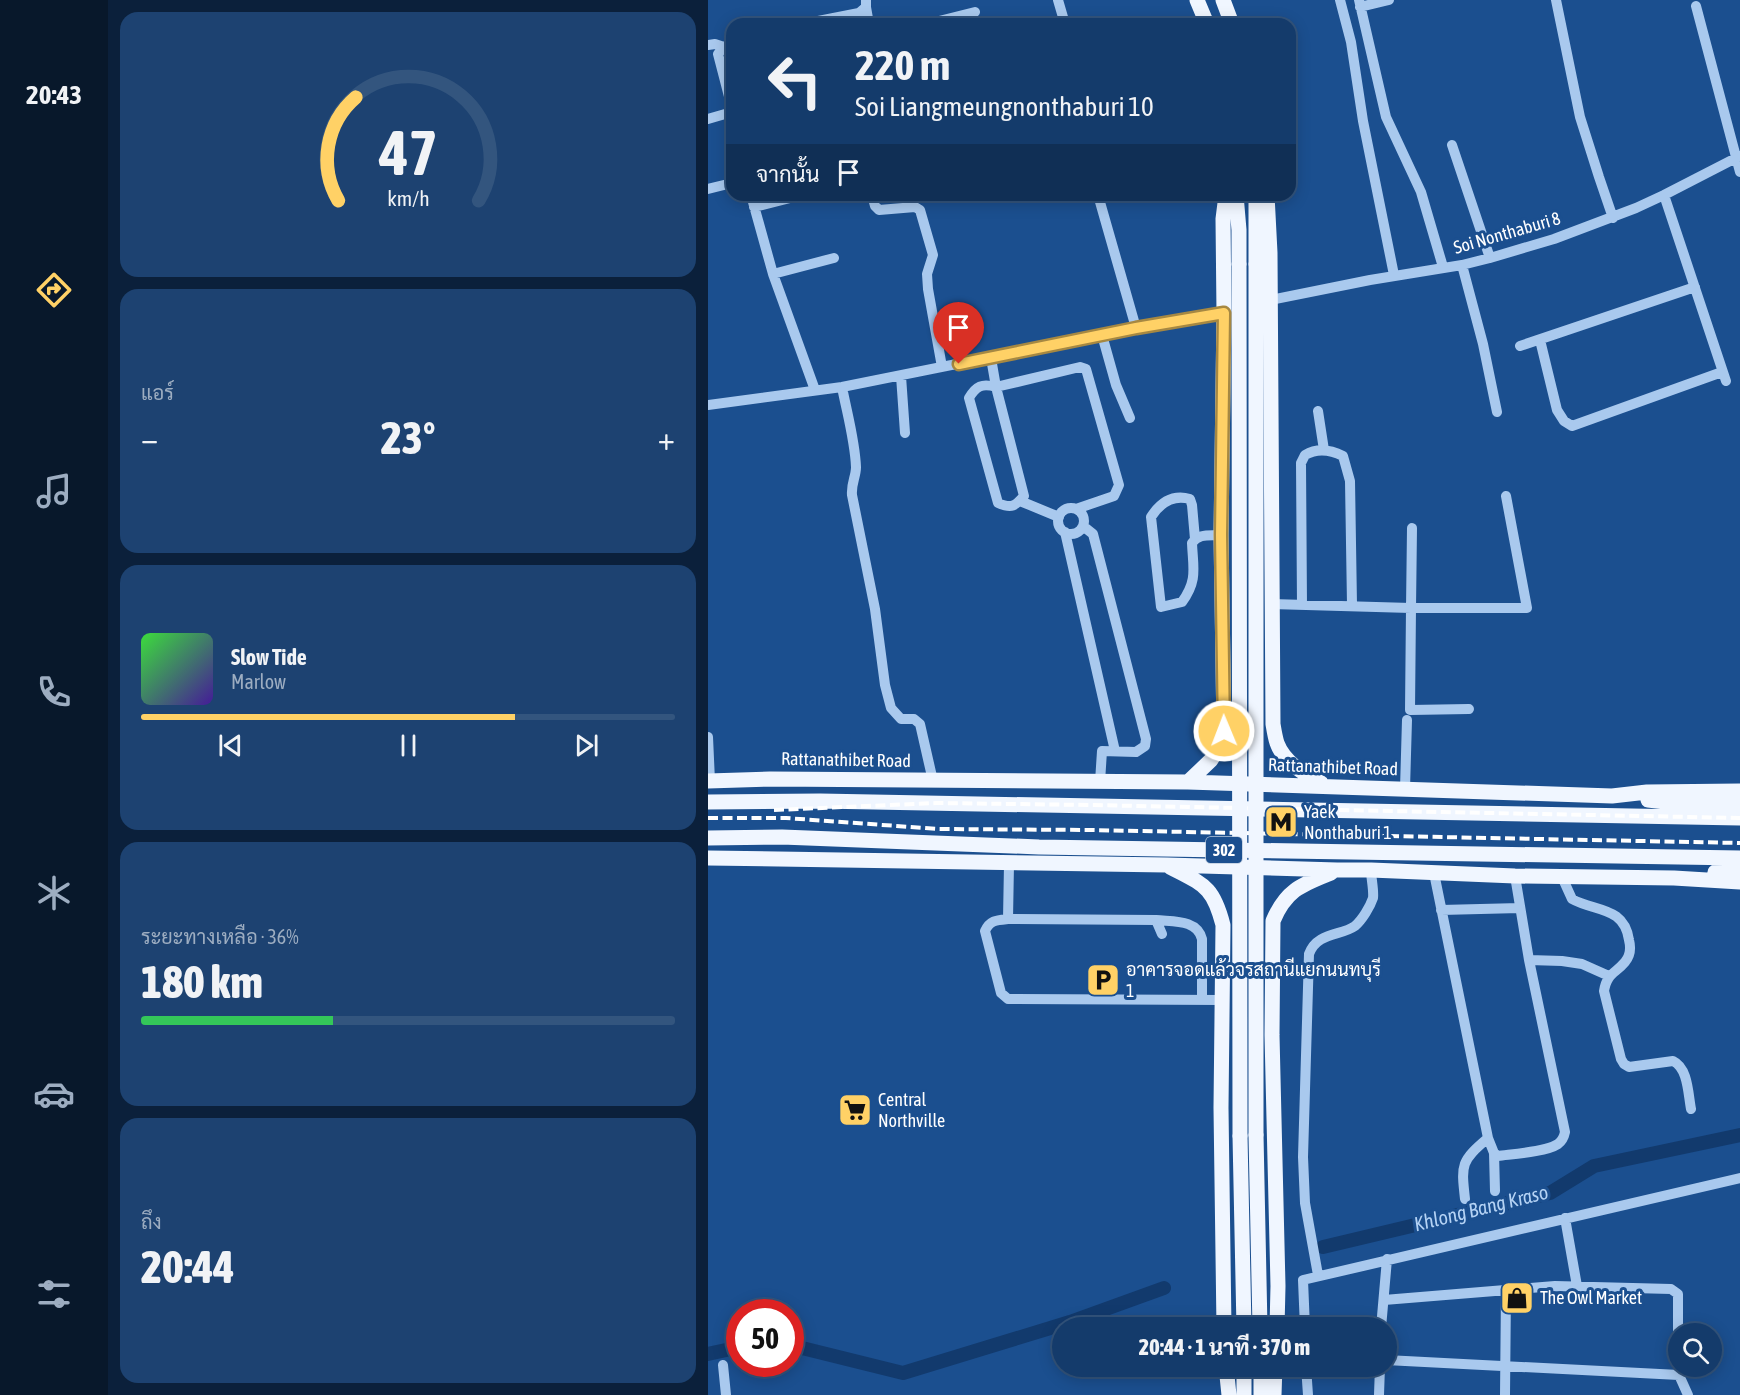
<!DOCTYPE html>
<html lang="th">
<head>
<meta charset="utf-8">
<style>
	body { margin:0; font-family:"Asap Condensed",Sarabun,sans-serif; background:#1d4271; color:#f1f3f6; height:100vh; display:flex; flex-direction:column; font-size:22px; white-space:nowrap }
	* { box-sizing:border-box; margin:0 }
	p { font-size:20px; color:#9dadc1 }
	.icon { flex:none; width:33px; height:33px; fill:none; stroke:currentColor; stroke-width:2; stroke-linecap:round; stroke-linejoin:round }
	.map { position:relative; flex:1; overflow:hidden }
	.panel { display:flex; flex-direction:column; gap:12px; padding:12px; background:#0b203b; width:600px }
	.panel>* { flex:none }
	.guide { position:absolute; left:18px; top:18px; width:570px; height:183px; border-radius:18px; box-shadow:0 3px 15px #0003,0 0 0 2px #33557e; background:#143b6b; color:#f1f3f6; overflow:hidden }
	.buttons { position:absolute; left:960px; top:1323px; display:grid; gap:12px }
	.buttons a { display:grid; place-items:center; width:54px; height:54px; border-radius:50%; background:#143b6b; box-shadow:0 3px 15px #0003,0 0 0 2px #33557e; font-size:30px }
	.speed { position:absolute; left:18px; top:1299px; display:flex; gap:12px; font-size:30px; font-weight:700; text-align:center }
	.speed>* { display:grid; place-content:center; width:78px; height:78px; border-radius:50%; background:#143b6b; box-shadow:0 3px 15px #0003,0 0 0 2px #33557e; line-height:1 }
	.speed .limit { border:9px solid #d22; background:#fff; color:#111 }
	.pin { position:absolute; display:grid; place-items:center; width:51px; height:51px; color:#fff; margin:-62px -26px; border-radius:50% 50% 50% 0; rotate:-45deg; box-shadow:0 0 6px #0007 }
	.pin .icon { rotate:45deg }
	.me { position:absolute; width:66px; margin:-33px; rotate:359deg; stroke-linejoin:round; filter:drop-shadow(0 0 4px #0008) }
	.turn { display:flex; align-items:center; gap:21px; height:126px; padding:0 30px; font-size:27px }
	.turn .icon { width:78px; height:78px; stroke-width:2.5 }
	.turn b { display:block; font-size:42px; line-height:51px }
	.then { display:flex; align-items:center; height:57px; padding:0 30px; background:#0003; gap:12px; font-size:22px }
	.big { font-size:45px; font-weight:800; line-height:1.1 }
	.panel .card { flex:1; display:flex; flex-direction:column; justify-content:center; gap:9px; min-width:0; padding:0 21px; border-radius:18px; background:#1d4271 }
	.panel .dial { align-items:center; gap:0 }
	.dial svg { height:156px; overflow:visible; fill:none; stroke:#33557e; stroke-width:7; stroke-linecap:round; text-anchor:middle }
	.dial text { fill:#f1f3f6; stroke:none }
	.song { display:flex; align-items:center; gap:18px }
	.cover { width:72px; height:72px; border-radius:9px; background:linear-gradient(135deg,hsl(120 70% 55%),hsl(260 70% 35%)) }
	.played { height:6px; border-radius:3px; background:linear-gradient(90deg,#ffd166 70%,#33557e 70%) }
	.keys { display:flex; justify-content:space-around; direction:ltr }
	.heat { display:flex; justify-content:space-between; align-items:center; font-size:33px; direction:ltr }
	.charge { height:9px; border-radius:4px; background:linear-gradient(90deg,#34c759 36%,#33557e 0) }
	.trip { position:absolute; left:344px; top:1317px; width:345px; height:60px; border-radius:30px; background:#143b6b; box-shadow:0 3px 15px #0003,0 0 0 2px #33557e; font-weight:800; line-height:60px; text-align:center }
	main { display:flex; flex:1; min-height:0 }
	.tabs { display:flex; flex-direction:column; width:108px; justify-content:space-around; align-items:center; background:#08182b; color:#9dadc1 }
	.tabs .icon { width:42px; height:42px }
	.tabs .on { color:#ffd166 }
	.tabs b { font-size:27px; color:#f1f3f6 }
	.map>svg:first-child { display:block }
</style>
</head>
<body>
<main>
<nav class="tabs">
<b>20:43</b>
<svg class="icon on" aria-label="directions" viewBox="0 0 24 24"><path d="M12 3l9 9-9 9-9-9zM9 14v-3h6M13 9l2 2-2 2"/></svg>
<svg class="icon" aria-label="music" viewBox="0 0 24 24"><path d="M9 18V5l10-2v13"/><circle cx="6" cy="18" r="3"/><circle cx="16" cy="16" r="3"/></svg>
<svg class="icon" aria-label="phone" viewBox="0 0 24 24"><path d="M5 4h4l2 5-3 2q2 4 5 5l2-3 5 2v4C11 20 4 13 5 4z"/></svg>
<svg class="icon" aria-label="climate" viewBox="0 0 24 24"><path d="M12 3v18M4 7l16 10M4 17L20 7"/></svg>
<svg class="icon" aria-label="car" viewBox="0 0 24 24"><path d="M5 17H2v-5l4-1 3-4h7l3 4 3 1v5h-3M9 17h6M6 11h13"/><circle cx="7" cy="17" r="2"/><circle cx="17" cy="17" r="2"/></svg>
<svg class="icon" aria-label="filters" viewBox="0 0 24 24"><path d="M4 7h16M4 17h16"/><circle cx="9" cy="7" r="2"/><circle cx="15" cy="17" r="2"/></svg>
</nav>
<section class="panel">
<div class="card dial"><svg viewBox="0 0 100 80">
<path d="M14 69A42 42 0 1 1 86 69"/>
<path d="M14 69A42 42 0 0 1 23 16" stroke="#ffd166"/>
<text x="50" y="56" font-size="32" font-weight="700">47</text>
<text x="50" y="72" font-size="11">km/h</text>
</svg></div>
<div class="card"><p>แอร์</p>
<div class="heat"><a>−</a><b class="big">23°</b><a>+</a></div>
</div>
<div class="card">
<div class="song"><i class="cover"></i><div><b>Slow Tide</b><p>Marlow</p></div></div>
<div class="played"></div>
<div class="keys"><svg class="icon" aria-label="previous" viewBox="0 0 24 24"><path d="M18 5L8 12l10 7zM5 5v14"/></svg><svg class="icon" aria-label="pause" viewBox="0 0 24 24"><path d="M8 5v14M16 5v14"/></svg><svg class="icon" aria-label="next" viewBox="0 0 24 24"><path d="M6 5l10 7-10 7zM19 5v14"/></svg></div>
</div>
<div class="card"><p>ระยะทางเหลือ · 36%</p><b class="big">180 km</b><div class="charge"></div></div>
<div class="card"><p>ถึง</p><b class="big">20:44</b></div>
</section>
<div class="map">
<svg width="1032" height="1395" viewBox="0 0 1032 1395">
	<rect width="100%" height="100%" fill="#1b4f8f"/>
	<g fill="none" stroke-linecap="round" stroke-linejoin="round">
		<path stroke="#123a6d" stroke-width="14" d="M615 1247 842 1193 886 1166 1032 1135
			M82 1345 195 1373 362 1322 456 1288
			M0 1354 32 1347"/>
		<path stroke="#a9c9ee" stroke-width="10" d="M350 0 357 24
			M632 0 643 42 655 121 686 275
			M651 0 678 117 713 192 735 267
			M848 0 872 117 891 177 905 218
			M988 6 1032 172
			M158 7 161 24
			M652 7 681 0
			M95 24 151 13 158 7V0
			M219 24 267 12
			M24 43 16 47 10 54 24 108
			M0 45 7 44 16 47
			M0 119 24 112
			M744 145 782 258
			M0 189 24 183
			M43 195 65 274 107 390
			M164 195 167 206 171 210 207 207 212 210 225 255 219 274 220 289 234 367
			M390 195 428 328
			M956 195 1018 381
			M46 207 94 195
			M754 265 775 344 789 412
			M65 274 126 258
			M562 300 662 280 754 265 782 258 846 239 928 208 956 195 1032 156
			M394 335 408 385 422 418
			M832 340 849 410 856 421 864 426 1014 372
			M812 346 987 287
			M283 358 288 387 316 496C307 506 304 509 290 503L261 398C268 386 274 383 288 387L372 367 378 369 411 485 406 496 368 509
			M193 376 197 433
			M134 387C139 413 147 441 148 467 148 477 143 483 144 495L167 609 177 685 183 708 193 719H206L212 724 225 781
			M0 405 134 387 428 328 516 313
			M610 411 616 450
			M312 501 351 517
			M350 521a13 13 0 1 1 26 0a13 13 0 1 1-26 0Z
			M375 526 385 534 438 739 437 746 428 752 394 751 392 782
			M357 532 407 751
			M487 539 484 505 482 499C464 494 452 503 443 517L453 607 474 602C490 580 485 568 484 543 491 533 502 536 513 535
			M563 604 703 608 704 528
			M594 605 593 463 597 455C609 448 623 450 635 456L642 481 644 605
			M761 709 702 710 703 608H819L798 496
			M0 737 2 781
			M697 789 699 720
			M726 873 780 1138 786 1153 790 1156C805 1154 838 1152 850 1144 854 1141 856 1137 857 1132L821 960 807 876
			M854 877 864 899C887 912 916 906 921 940 923 948 923 955 917 962 907 974 899 973 896 991L913 1059 916 1064 921 1067 965 1061C980 1068 980 1093 983 1109
			M733 910 812 908
			M300 919 301 864
			M448 920C465 922 489 919 494 939V1000
			M454 934 448 920 300 919C289 920 282 920 277 931L293 993 300 999 514 1000
			M821 960 854 961 874 964 901 976
			M786 1153 787 1191
			M757 1199C753 1164 753 1161 780 1138
			M857 1218 869 1286
			M610 1275 597 1203 595 1157 601 954C609 932 633 936 647 926 654 920 662 907 665 898 666 890 663 878 663 870
			M676 1300 847 1286 963 1289 970 1294V1356
			M597 1328 595 1280 1032 1178
			M673 1328 679 1259
			M678 1360 971 1375
			M15 1365 18 1395
			M598 1366 600 1395
			M971 1366V1375L980 1395
			M671 1395 672 1366
			M797 1395 798 1290"/>
		<path stroke="#f0f6ff" stroke-width="15" d="M489 0 499 24
			M515 0 524 24
			M528 195 531 230V264
			M559 195 562 253 565 724C566 730 567 737 569 743 576 762 596 774 613 783
			M548 264V195
			M0 781 62 779 480 782 904 796 939 792 1032 791
			M480 782 503 760 510 749 516 731 513 535 516 313 515 219 518 195
			M940 800 975 804 1032 806
			M0 802 112 801 1032 818
			M0 838 74 837 331 847 1032 858
			M0 858 459 865 629 870H663L807 876 966 878 1032 882
			M462 867C496 885 505 886 515 925L513 1108 516 1328
			M1007 872 1032 871
			M548 1135 552 1328
			M532 1136 536 1328
			M569 1328 570 1286 564 1035 565 921C578 890 593 885 623 873
			M518 1366 521 1395
			M553 1366V1395
			M536 1395V1366
			M566 1395 567 1366"/>
		<path stroke="#fff" stroke-width="4" stroke-dasharray="10 4.5" stroke-linecap="butt" d="M66 810 229 803 382 805 1032 818
			M0 818H78L231 829 381 830 1032 843"/>
		<path stroke="#f0f6ff" stroke-width="15" d="M531 264 532 1136
			M548 264V1135"/>
	</g>
	<g fill="none" stroke-linecap="round" stroke-linejoin="round">
		<defs>
			<path id="route" d="M251 364 428 328 516 313 513 535 516 731"/>
		</defs>
		<use href="#route" stroke="#a68842" stroke-width="15"/>
		<use href="#route" stroke="#ffd166" stroke-width="10"/>
	</g>
	<defs>
		<symbol id="metro-square" viewBox="-11 -11 22 22"><rect x="-9" y="-9" width="18" height="18" rx="4" fill="#ffd166" stroke="#1b4f8f"/><path d="M-5.5 5V-5H-3L0 0L3-5H5.5V5H3V-.5L0 4L-3-.5V5Z" fill="#111"/></symbol>
		<symbol id="parking-square" viewBox="-11 -11 22 22"><rect x="-9" y="-9" width="18" height="18" rx="4" fill="#ffd166" stroke="#1b4f8f"/><path d="M-3.5-5.5H1a3.5 3.5 0 0 1 0 7H-1V5.5H-3.5ZM-1-3.4V-.6H.8a1.4 1.4 0 0 0 0-2.8Z" fill="#111"/></symbol>
		<symbol id="supermarket-square" viewBox="-11 -11 22 22"><rect x="-9" y="-9" width="18" height="18" rx="4" fill="#ffd166" stroke="#1b4f8f"/><path d="M-6-5.5h2.5l.6 2H6L4.5 2H-2.5L-4.4-4H-6ZM-1.5 3.2a1.3 1.3 0 1 0 .1 0ZM3 3.2a1.3 1.3 0 1 0 .1 0Z" fill="#111"/></symbol>
		<symbol id="shop-square" viewBox="-11 -11 22 22"><rect x="-9" y="-9" width="18" height="18" rx="4" fill="#ffd166" stroke="#1b4f8f"/><path d="M-5-2.5h2.3a2.7 3.5 0 0 1 5.4 0H5L5.5 6h-11ZM-1.5-2.5h3a1.5 2.3 0 0 0-3 0Z" fill="#111"/></symbol>
	</defs>
	<g fill-rule="evenodd">
		<use href="#metro-square" x="554" y="803" width="38" height="38"/>
		<use href="#parking-square" x="376" y="961" width="38" height="38"/>
		<use href="#supermarket-square" x="128" y="1091" width="38" height="38"/>
		<use href="#shop-square" x="790" y="1279" width="38" height="38"/>
	</g>
	<g text-anchor="middle" stroke-width="6" stroke-linejoin="round" paint-order="stroke">
		<rect fill="#1b4f8f" stroke="#bbcadd" stroke-width="1.5" x="498" y="837" width="36" height="26" rx="4.5"/>
		<g font-size="16" font-weight="bold" fill="#fff">
			<text x="516" y="856">302</text>
		</g>
		<g font-size="18" fill="#fff" stroke="#1b4f8f">
			<text transform="translate(799 233) rotate(-16)" y="6">Soi Nonthaburi 8</text>
			<text transform="translate(138 760) rotate(1)" y="6">Rattanathibet Road</text>
			<text transform="translate(625 767) rotate(2)" y="6">Rattanathibet Road</text>
		</g>
		<g font-size="18" fill="#fff" stroke="#1b4f8f" text-anchor="start">
			<text x="596" y="818">Yaek<tspan x="596" dy="21">Nonthaburi 1</tspan></text>
			<text x="418" y="976">อาคารจอดแล้วจรสถานีแยกนนทบุรี<tspan x="418" dy="21">1</tspan></text>
			<text x="170" y="1106">Central<tspan x="170" dy="21">Northville</tspan></text>
			<text x="832" y="1304">The Owl Market</text>
		</g>
		<g font-size="20" font-style="italic" fill="#b5d3f5" stroke="#1b4f8f">
			<text transform="translate(773 1208) rotate(-14)" y="7">Khlong Bang Kraso</text>
		</g>
	</g>
</svg>
<div class="buttons">
<a><svg class="icon" aria-label="search" viewBox="0 0 24 24"><circle cx="10" cy="10" r="6"/><path d="M15 15l6 6"/></svg></a>
</div>
<div class="speed"><div class="limit">50</div></div>
<div class="pin" style="left:251px;top:364px;background:#d93025"><svg class="icon" aria-label="arrive" viewBox="0 0 24 24"><path d="M6 21V4h12l-3 4 3 4H6"/></svg></div>
<svg class="me" style="left:516px;top:731px" viewBox="-20 -20 40 40"><circle r="17" fill="#ffd166" stroke="#fff" stroke-width="3"/><path d="M0-11L8 9 0 5-8 9z" fill="#fff"/></svg>
<div class="trip">20:44 · 1 นาที · 370 m</div>
<div class="guide">
<div class="turn"><svg class="icon" aria-label="left" viewBox="0 0 24 24"><path d="M17 20v-9H6M10 6l-5 5 5 5"/></svg><div><b>220 m</b>Soi Liangmeungnonthaburi 10</div></div>
<div class="then">จากนั้น<svg class="icon" aria-label="arrive" viewBox="0 0 24 24"><path d="M6 21V4h12l-3 4 3 4H6"/></svg></div>
</div>
</div>
</main>
</body>
</html>
